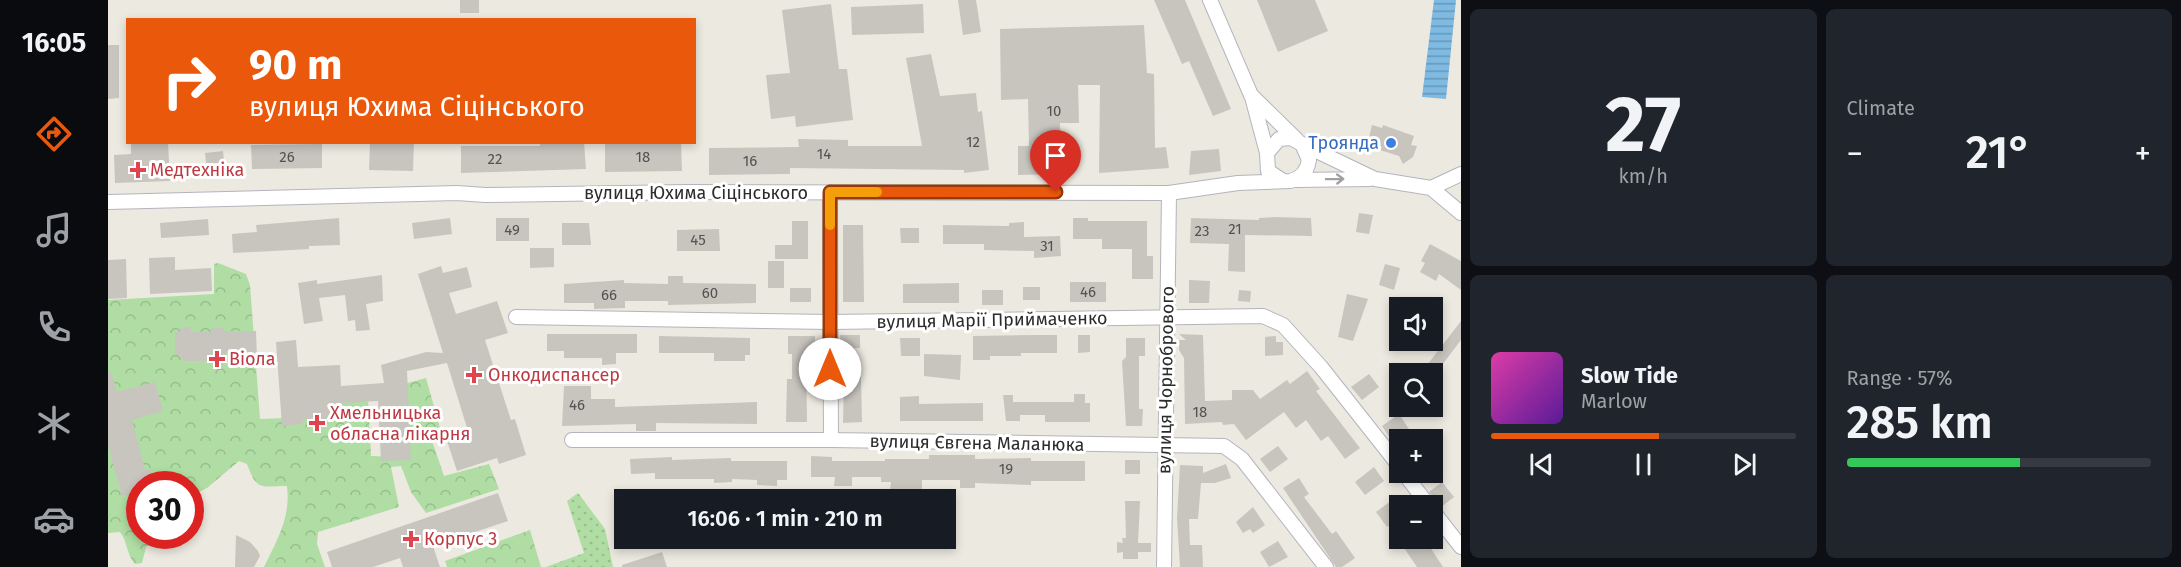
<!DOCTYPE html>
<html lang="en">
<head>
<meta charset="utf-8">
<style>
	body { margin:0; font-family:"Fira Sans",sans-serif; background:#20242c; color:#f1f3f6; height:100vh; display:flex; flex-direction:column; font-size:22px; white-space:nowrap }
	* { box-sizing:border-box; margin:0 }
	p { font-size:20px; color:#9ea1a6 }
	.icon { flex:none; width:33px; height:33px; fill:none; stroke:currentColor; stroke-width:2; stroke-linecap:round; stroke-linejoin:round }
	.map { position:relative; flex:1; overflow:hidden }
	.drawer { display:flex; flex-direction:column; gap:9px; padding:9px; background:#0d0f14; width:720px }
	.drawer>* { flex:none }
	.top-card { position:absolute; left:18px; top:18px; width:570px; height:126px; border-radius:0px; box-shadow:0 3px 9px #0003; background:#ea580c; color:#fff; overflow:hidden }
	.fabs { position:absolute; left:1281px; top:297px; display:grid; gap:12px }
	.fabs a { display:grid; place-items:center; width:54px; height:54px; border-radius:0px; background:#171b24; box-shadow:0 3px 9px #0003; font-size:30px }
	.speed { position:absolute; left:18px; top:471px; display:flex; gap:12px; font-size:30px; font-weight:700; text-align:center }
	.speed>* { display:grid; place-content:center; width:78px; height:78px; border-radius:50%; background:#171b24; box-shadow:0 3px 9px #0003; line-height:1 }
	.speed .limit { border:9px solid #d22; background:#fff; color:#111 }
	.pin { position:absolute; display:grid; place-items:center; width:51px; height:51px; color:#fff; margin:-62px -26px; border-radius:50% 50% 50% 0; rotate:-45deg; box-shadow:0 0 6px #0007 }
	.pin .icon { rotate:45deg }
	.me { position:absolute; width:66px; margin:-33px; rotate:0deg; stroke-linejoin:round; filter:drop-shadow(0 0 4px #0008) }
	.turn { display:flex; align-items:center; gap:21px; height:126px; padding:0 24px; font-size:27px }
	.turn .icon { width:78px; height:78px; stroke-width:2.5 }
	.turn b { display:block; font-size:42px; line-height:51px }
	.big { font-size:45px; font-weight:600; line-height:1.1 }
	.drawer .card { flex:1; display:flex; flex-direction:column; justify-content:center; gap:9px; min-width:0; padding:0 21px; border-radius:9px; background:#20242c }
	.drawer .dial { align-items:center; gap:0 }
	.dial b { font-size:78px; line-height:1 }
	.song { display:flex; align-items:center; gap:18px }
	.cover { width:72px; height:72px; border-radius:9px; background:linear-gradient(135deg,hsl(320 70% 55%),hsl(270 70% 35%)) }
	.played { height:6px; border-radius:3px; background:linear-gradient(90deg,#ea580c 55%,#363941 55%) }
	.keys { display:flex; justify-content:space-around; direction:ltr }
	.heat { display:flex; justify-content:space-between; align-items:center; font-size:33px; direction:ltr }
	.charge { height:9px; border-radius:4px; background:linear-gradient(90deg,#34c759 57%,#363941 0) }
	.drawer .tiles { flex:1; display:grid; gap:9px; grid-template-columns:repeat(2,1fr) }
	.trip { position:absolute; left:506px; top:489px; width:342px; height:60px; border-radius:0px; background:#171b24; box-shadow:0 3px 9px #0003; font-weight:600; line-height:60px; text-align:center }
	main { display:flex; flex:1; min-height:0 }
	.tab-bar { display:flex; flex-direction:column; width:108px; justify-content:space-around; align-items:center; background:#090b0e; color:#9ea1a6 }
	.tab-bar .icon { width:42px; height:42px }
	.tab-bar .selected { color:#ea580c }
	.tab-bar b { font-size:27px; color:#f1f3f6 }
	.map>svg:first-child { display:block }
</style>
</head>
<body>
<main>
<nav class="tab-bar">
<b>16:05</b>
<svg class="icon selected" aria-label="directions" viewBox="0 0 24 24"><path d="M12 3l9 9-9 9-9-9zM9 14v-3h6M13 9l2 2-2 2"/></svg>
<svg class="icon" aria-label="music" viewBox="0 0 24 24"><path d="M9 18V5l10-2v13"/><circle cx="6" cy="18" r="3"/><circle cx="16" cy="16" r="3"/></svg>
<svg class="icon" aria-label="phone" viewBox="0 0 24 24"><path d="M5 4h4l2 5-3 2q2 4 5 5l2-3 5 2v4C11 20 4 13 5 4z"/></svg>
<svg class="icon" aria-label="climate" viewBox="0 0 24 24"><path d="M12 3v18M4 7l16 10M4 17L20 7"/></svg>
<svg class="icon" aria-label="car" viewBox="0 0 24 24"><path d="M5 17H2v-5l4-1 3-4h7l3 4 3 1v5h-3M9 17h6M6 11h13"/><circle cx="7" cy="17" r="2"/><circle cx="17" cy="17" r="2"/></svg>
</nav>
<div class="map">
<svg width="1353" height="567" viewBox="0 0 1353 567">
	<defs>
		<pattern id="grass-dots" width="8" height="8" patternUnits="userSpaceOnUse" patternTransform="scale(1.5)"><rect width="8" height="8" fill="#afdda3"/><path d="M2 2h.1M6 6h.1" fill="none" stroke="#97be8c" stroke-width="1.8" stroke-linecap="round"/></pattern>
		<pattern id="forest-crowns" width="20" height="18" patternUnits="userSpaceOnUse" patternTransform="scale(1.5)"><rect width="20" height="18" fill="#afdda3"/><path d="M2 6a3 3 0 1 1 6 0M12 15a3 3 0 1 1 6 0" fill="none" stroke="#97be8c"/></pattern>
		<pattern id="water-rules" width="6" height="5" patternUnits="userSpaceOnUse" patternTransform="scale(1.5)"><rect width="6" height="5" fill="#7fbae2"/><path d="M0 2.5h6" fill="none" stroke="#6897b7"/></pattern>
	</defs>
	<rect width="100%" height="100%" fill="#ece9e0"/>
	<path fill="url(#grass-dots)" d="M470 493 497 529 505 567H438L476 553 459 501Z"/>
	<path fill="url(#forest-crowns)" d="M110 263 138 274 142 285 152 419 230 416V400L260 398 263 456 296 457V384L318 378 332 428 321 432 336 476 381 464 391 489 318 513 303 492 293 466 283 467 291 507 210 532 209 544 217 567H156C169 540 183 517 179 486 153 486 149 492 139 464L131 461 99 488 83 496 82 484H32V536H51L38 547 34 563 27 564C18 554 20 542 12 532L0 533V300L106 294V264Z
		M422 530 433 567H339L337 561Z"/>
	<path fill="url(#water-rules)" d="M1326 0H1348L1338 99 1314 97Z"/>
	<path fill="#c8c5bf" d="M352 0H371V13H352Z
		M850 0H868L873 32 855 35Z
		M1046 0H1077L1123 109 1105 116 1081 61 1074 64Z
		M1149 0H1207L1220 31 1170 52Z
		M723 4 731 69H739L745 120 688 127 687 116 663 119 658 75 682 73 674 10Z
		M815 4 816 33 744 35 743 7Z
		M1036 25 1039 73 1046 74 1047 148 1058 147 1061 168 991 173 992 85H970L971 123H952V145H962V174L910 175V146H921L920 99 893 100 892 29Z
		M0 45H11V98L0 99Z
		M823 54 832 96 868 93 870 112 874 111 881 170 856 173V170L682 168V174L601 175V148L691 147 690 139 740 140V146H814L798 58Z
		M1264 125 1274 128 1275 125 1306 136 1303 145 1309 146 1305 157 1295 164 1291 156 1259 146Z
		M23 142H60L62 181 7 183 6 155 23 154Z
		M262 142H306L305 171 261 170Z
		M476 142 478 169 353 173V146H432V143Z
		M497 142H573L574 171 497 172Z
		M214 144V168L144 169 143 145Z
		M1111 149 1113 171 1081 175 1083 151Z
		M115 151 117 172 99 174 97 153Z
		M1251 213 1265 215 1261 234 1248 232Z
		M1167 217 1203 218 1204 236 1137 235V272L1120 271 1121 244 1082 243 1083 218 1151 220V218Z
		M231 218 232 245 201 246V249L125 253 124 234 149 232 148 225Z
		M342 218 344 234 306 239 304 223Z
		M388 218H421V241H388Z
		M965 218H980V221H1039V256H1045V279H1024V249H994V239H965Z
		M100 219 101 235 53 238 52 223Z
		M684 221H700V259H667V245H684Z
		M916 222V237L952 236 953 256 926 258V251L876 250V244H835V225L901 226V223Z
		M454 223H481L483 245H454Z
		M735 225H755L756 302H735Z
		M792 228H811V243H793Z
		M611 229 612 251H569V230Z
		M1322 244 1353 261V290L1331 274 1328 281 1312 272 1317 263 1313 261Z
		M422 248H446V267L422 268Z
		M67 257V270L103 268 104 291 42 294 41 258Z
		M18 259 19 298 0 299V260Z
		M660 261H676V288H660Z
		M1277 264 1292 268 1286 290 1271 285Z
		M333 266 335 273 359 267 364 287 341 293 348 314 389 301 400 333 377 340 403 420 407 419 418 455 391 464 389 458 349 471 338 438 360 431 339 363 299 371 303 460 273 461 270 401 234 403 235 418 195 420V424L174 426 168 342 188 340 190 367 232 365 233 386 276 383 273 365 318 352 335 353 310 274Z
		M274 275 275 301 258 304 262 330 248 331 247 320 240 321 237 295 211 298 215 321 196 324 190 283 209 280V284Z
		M560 276H575V283L648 284V303L560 305V301H517V308L486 309V303H456V284L516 280V283L560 284Z
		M1081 280 1102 281 1101 303H1081Z
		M962 282H998V302H962Z
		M851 283V303H795V284Z
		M915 287H932V300H915Z
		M682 288H703V302H682Z
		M874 290H895V305H874Z
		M1131 290 1143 291 1142 302 1130 301Z
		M1239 294 1260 299 1245 341 1230 337Z
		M1353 321V340L1325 377 1324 374 1316 369Z
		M83 327V332H103V328H115L116 331H148L149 359H138V354H115V361H74V355H67V332H72V328Z
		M439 334H529V353H508V364L494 365V358H456V351H439Z
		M1071 334 1095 335 1097 401 1124 400V390H1145L1152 399 1179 380 1182 384 1199 371 1212 389 1208 391 1252 448 1237 459 1220 436 1213 441 1198 420 1188 428 1176 412 1138 440 1126 424 1115 425 1114 422 1077 424 1076 358 1071 350V340H1078Z
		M732 335H752V348H746V357H734Z
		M930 335H949V353H913V356H882V360H865V336Z
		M970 335H982V352L970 353Z
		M551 336 642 338V355H637V361H606V353H551Z
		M680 336H707V348H698L699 422H678L679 379H684V354H680Z
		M1168 336V342H1175V355L1157 356V337Z
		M792 338H812V356H793Z
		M1018 338H1037V356H1031V409H1035L1034 426H1018L1014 361 1018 357Z
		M816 354 853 355 852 380 816 376Z
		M0 372H3L9 392 47 382 55 411 24 420 37 470 42 469 47 484H32V491L14 496 0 445Z
		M1261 374 1271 387 1254 400 1243 387Z
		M736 377H753L754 422 735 423Z
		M456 386H483V399H507V407L649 402V424L548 423V431H528V424L454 426Z
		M966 394H977V403H982V422H937V415H912V421H898L895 395H905V402H966Z
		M811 396V404L875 403V421H792V397Z
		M1291 414 1301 429 1284 441 1274 426Z
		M1170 446 1180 459 1162 472 1152 459Z
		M821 455H867V459L923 458V461H977V481H923V485L867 483V488H852V480H814V490H782L783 482H773V477H744V486H726L727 477H703V456L724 457V461H777V459H821Z
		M564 457V460L623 458V461H679V480H669V486L649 485V480L624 479V482L606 483V479H547V473L523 474 522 459Z
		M1017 460H1032V474H1017Z
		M1118 464 1123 478 1107 483H1093L1090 519H1081L1082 545H1094L1095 567H1072L1069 518 1072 465 1095 466V473Z
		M1266 467 1276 481 1257 495 1247 482Z
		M1191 478 1201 494 1196 497 1224 534 1228 531 1247 558 1234 567H1228L1175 488Z
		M1334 482 1346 497 1333 507 1321 492Z
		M390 493 400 521 325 546 332 567H295L292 558 265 567H224L219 552Z
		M1287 498 1292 504V538H1316L1335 567H1309L1281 526 1279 527 1268 512Z
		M1017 501H1032L1030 543H1043V552H1030V559H1015V552L1009 553V542L1015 543 1014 538H1018Z
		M1145 507 1157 525 1145 533 1142 529 1135 533 1128 522Z
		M128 535 142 542 150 551 152 556 146 567H127Z
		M1170 541 1180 557 1161 567 1152 552Z
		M554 552 559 567H514V565Z"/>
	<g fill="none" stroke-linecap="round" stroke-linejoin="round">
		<defs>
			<path id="minor" d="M1102 0 1143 95 1189 140
				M1144 97 1159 153
				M1194 144 1267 179 1323 188 1353 213
				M1188 180 1262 179
				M1323 188 1353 174
				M722 192 723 440
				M0 202 349 193 377 195 581 192 1061 193 1130 183 1182 181C1193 179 1199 172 1201 160L1194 144 1183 138 1171 139 1159 153 1160 171 1175 181
				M408 317 722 322 1155 316 1175 325 1213 367 1292 467
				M464 440H723L1116 446 1134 459 1218 567
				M1295 472 1321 506
				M1324 510 1353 547
				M1056 567 1061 193"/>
		</defs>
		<use href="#minor" stroke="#b4b4be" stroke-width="16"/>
		<use href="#minor" stroke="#fff" stroke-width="14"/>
	</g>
	<defs><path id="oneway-shaft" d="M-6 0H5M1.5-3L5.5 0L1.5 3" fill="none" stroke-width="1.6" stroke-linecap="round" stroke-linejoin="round" transform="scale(1.5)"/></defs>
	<use stroke="#a0a0a0" href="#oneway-shaft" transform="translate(1227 179) rotate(-1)"/>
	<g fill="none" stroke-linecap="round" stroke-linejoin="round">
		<defs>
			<path id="route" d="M722 369V192H948"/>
		</defs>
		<use href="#route" stroke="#983908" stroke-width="15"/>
		<use href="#route" stroke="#ea580c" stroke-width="10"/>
		<path stroke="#f59e0b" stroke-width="10" d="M722 225V192H769"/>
	</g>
	<circle fill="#3f7fe0" stroke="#fff" stroke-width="2" cx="1283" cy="143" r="6"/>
	<g fill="#e0444e" stroke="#fff" stroke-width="2">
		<path d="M27 161h6v6h6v6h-6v6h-6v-6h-6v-6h6z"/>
		<path d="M106 350h6v6h6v6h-6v6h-6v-6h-6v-6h6z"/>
		<path d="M363 366h6v6h6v6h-6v6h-6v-6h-6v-6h6z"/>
		<path d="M206 414h6v6h6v6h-6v6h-6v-6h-6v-6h6z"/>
		<path d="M300 530h6v6h6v6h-6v6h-6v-6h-6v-6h6z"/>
	</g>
	<g text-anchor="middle" stroke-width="6" stroke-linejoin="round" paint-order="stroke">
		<g font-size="15" fill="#535251">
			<text x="946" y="116">10</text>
			<text x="865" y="147">12</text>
			<text x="716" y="159">14</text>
			<text x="179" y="162">26</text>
			<text x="535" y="162">18</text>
			<text x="387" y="164">22</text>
			<text x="642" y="166">16</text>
			<text x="1127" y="234">21</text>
			<text x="404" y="235">49</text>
			<text x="1094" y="236">23</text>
			<text x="590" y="245">45</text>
			<text x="939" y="251">31</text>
			<text x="980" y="297">46</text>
			<text x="602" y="298">60</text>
			<text x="501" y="300">66</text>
			<text x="469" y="410">46</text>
			<text x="1092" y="417">18</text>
			<text x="898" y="474">19</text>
		</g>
		<g font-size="18" fill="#366cbe" stroke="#fff" text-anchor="end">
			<text x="1271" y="149">Троянда</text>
		</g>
		<g font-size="18" fill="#be3a42" stroke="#fff" text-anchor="start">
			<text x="42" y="176">Медтехніка</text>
			<text x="121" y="365">Віола</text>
			<text x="380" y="381">Онкодиспансер</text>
			<text x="222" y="419">Хмельницька<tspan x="222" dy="21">обласна лікарня</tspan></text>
			<text x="316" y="545">Корпус 3</text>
		</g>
		<g font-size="18" fill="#2c2c2c" stroke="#fff">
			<text x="588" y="199">вулиця Юхима Сіцінського</text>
			<text transform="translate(884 320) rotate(-1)" y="6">вулиця Марії Приймаченко</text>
			<text transform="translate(1058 380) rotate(-89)" y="6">вулиця Чорнобрового</text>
			<text transform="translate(869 443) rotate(1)" y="6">вулиця Євгена Маланюка</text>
		</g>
	</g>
</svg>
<div class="fabs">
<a><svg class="icon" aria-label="sound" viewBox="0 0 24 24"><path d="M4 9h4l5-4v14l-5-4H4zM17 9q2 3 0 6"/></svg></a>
<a><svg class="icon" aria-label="search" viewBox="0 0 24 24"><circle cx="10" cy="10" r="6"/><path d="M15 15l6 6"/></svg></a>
<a>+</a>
<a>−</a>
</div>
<div class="speed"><div class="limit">30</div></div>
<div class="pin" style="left:948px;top:192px;background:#d93025"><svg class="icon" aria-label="arrive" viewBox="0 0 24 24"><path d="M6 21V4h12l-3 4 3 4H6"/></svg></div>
<svg class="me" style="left:722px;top:369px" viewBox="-20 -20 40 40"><circle r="19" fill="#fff"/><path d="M0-13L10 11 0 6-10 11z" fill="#ea580c"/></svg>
<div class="trip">16:06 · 1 min · 210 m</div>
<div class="top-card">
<div class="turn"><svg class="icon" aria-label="right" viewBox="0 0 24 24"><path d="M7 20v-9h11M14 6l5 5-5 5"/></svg><div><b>90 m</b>вулиця Юхима Сіцінського</div></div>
</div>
</div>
<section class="drawer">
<div class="tiles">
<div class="card dial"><b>27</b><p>km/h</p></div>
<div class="card"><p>Climate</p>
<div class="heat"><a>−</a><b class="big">21°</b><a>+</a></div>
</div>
<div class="card">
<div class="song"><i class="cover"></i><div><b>Slow Tide</b><p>Marlow</p></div></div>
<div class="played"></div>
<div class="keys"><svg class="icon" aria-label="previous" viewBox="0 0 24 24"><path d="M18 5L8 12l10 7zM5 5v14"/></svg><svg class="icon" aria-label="pause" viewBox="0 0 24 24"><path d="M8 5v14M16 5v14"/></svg><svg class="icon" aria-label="next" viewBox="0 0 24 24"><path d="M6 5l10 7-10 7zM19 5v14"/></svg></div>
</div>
<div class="card"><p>Range · 57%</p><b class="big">285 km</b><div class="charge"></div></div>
</div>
</section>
</main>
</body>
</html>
